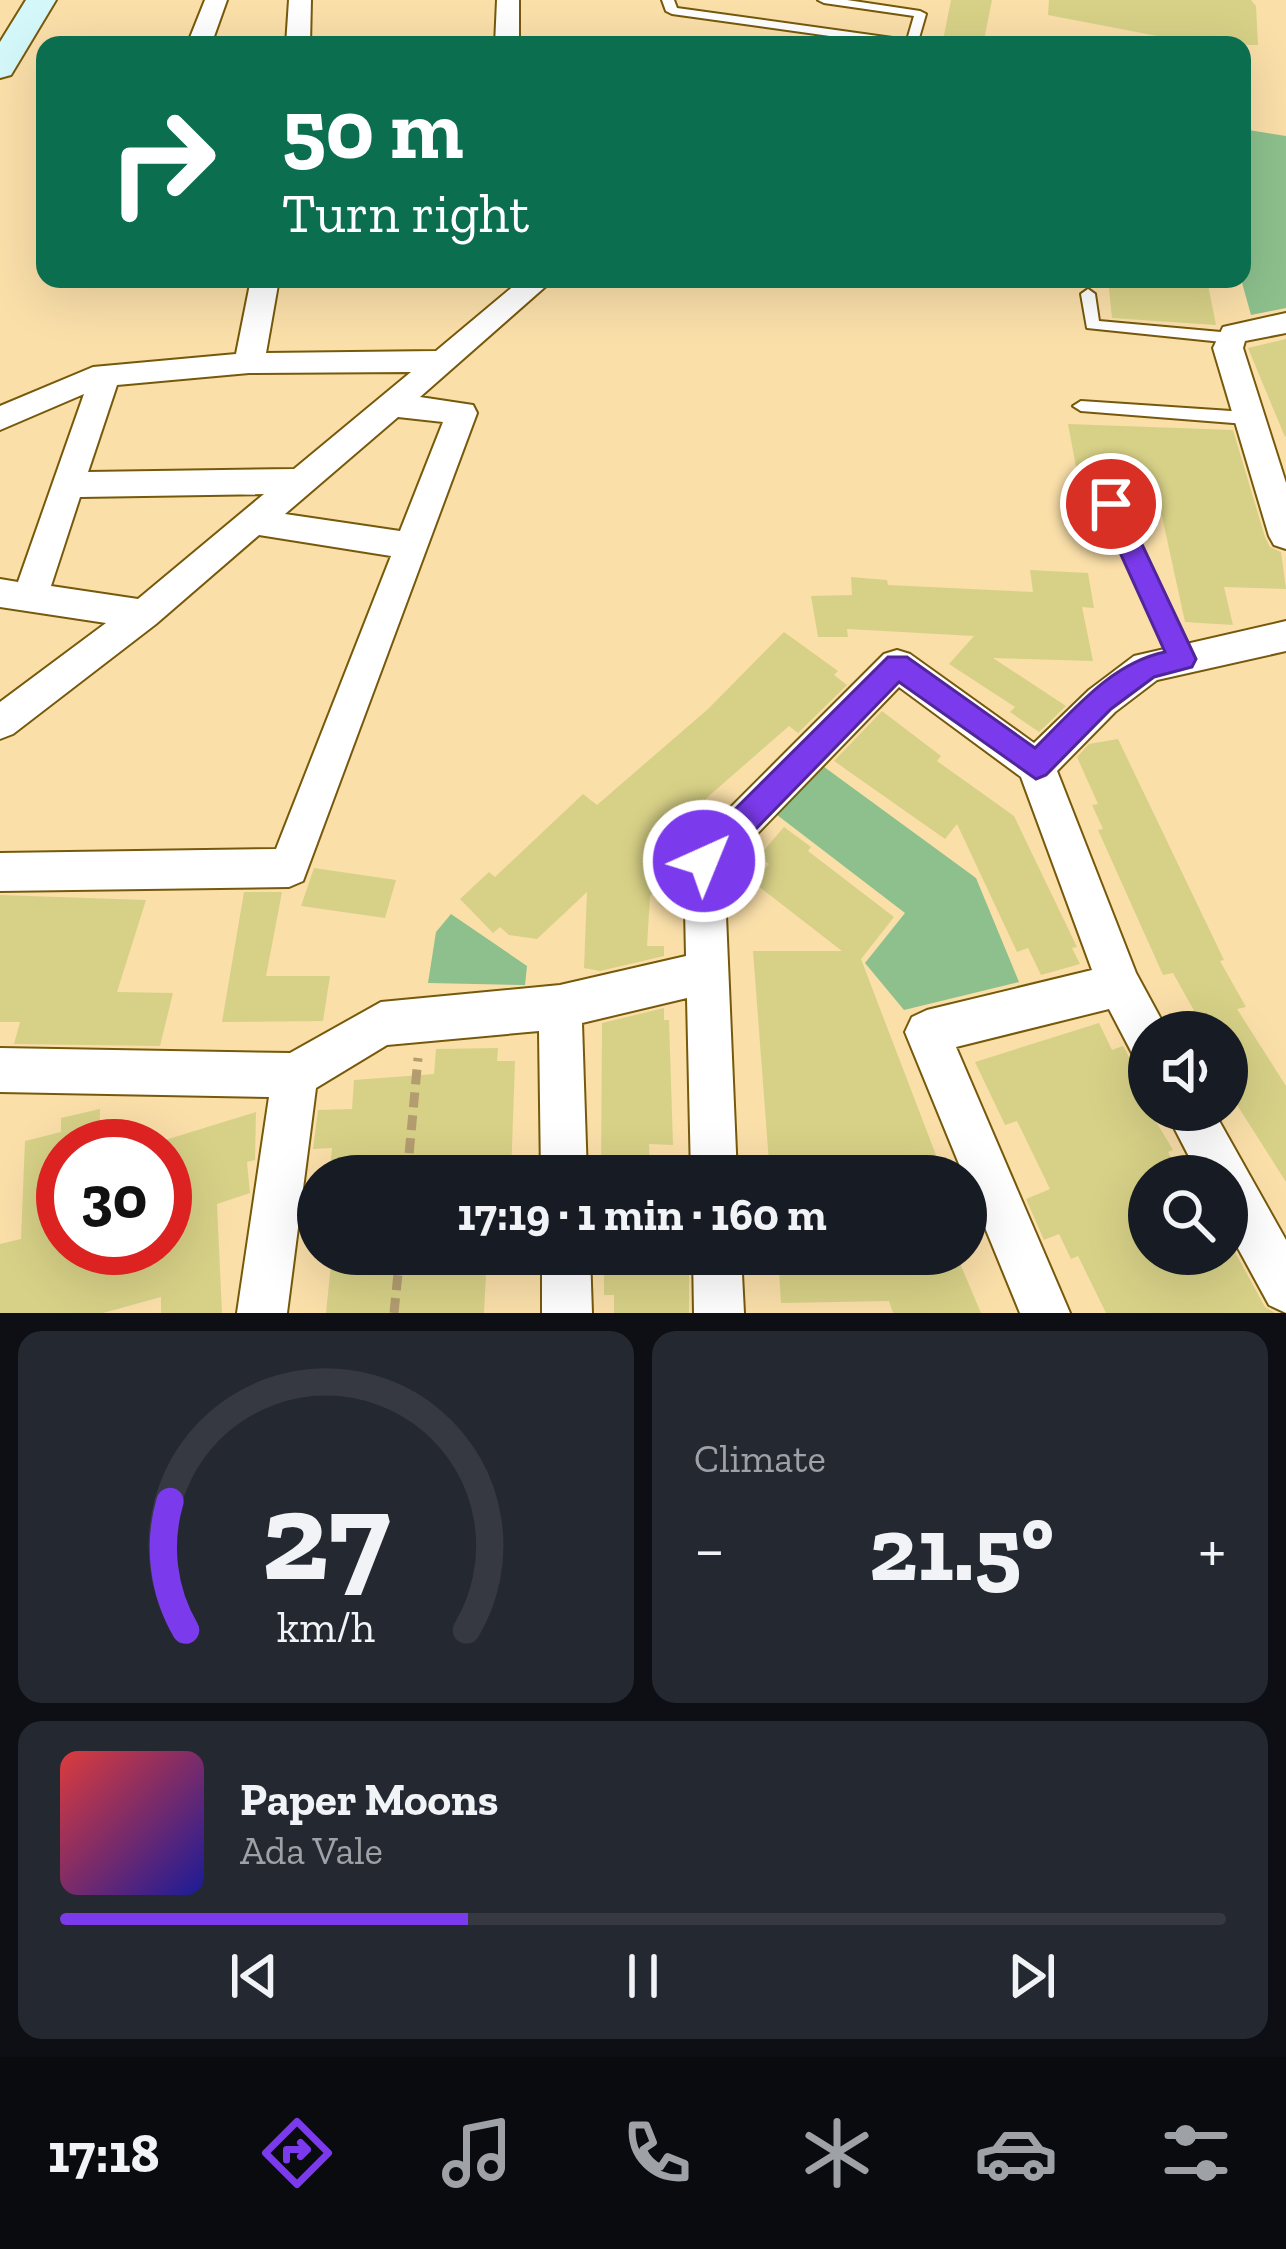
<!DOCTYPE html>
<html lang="en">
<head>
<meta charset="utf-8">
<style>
	body { margin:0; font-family:"Zilla Slab",serif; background:#242831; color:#f1f3f6; height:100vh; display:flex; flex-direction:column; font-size:45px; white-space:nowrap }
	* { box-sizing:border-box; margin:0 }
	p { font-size:39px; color:#9ea1a6 }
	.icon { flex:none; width:66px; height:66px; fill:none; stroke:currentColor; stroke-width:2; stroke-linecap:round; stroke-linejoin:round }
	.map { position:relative; height:1313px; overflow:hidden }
	.panel { display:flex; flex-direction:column; gap:18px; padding:18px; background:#0d0f14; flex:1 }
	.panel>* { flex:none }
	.banner { position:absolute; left:36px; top:36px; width:1215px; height:252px; border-radius:24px; box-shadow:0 12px 48px #0002; background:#0b6e4f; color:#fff; overflow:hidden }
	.controls { position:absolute; left:1128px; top:1011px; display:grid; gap:24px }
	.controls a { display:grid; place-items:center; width:120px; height:120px; border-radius:50%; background:#171b24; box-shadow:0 12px 48px #0002; font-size:60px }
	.speed { position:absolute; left:36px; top:1119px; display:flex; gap:24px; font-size:60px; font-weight:700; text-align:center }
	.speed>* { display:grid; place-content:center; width:156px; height:156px; border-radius:50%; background:#171b24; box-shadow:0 12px 48px #0002; line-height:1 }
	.speed .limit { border:18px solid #d22; background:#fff; color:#111 }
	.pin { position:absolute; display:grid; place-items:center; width:102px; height:102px; color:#fff; margin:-51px; border:6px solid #fff; border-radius:50%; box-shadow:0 3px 12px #0007 }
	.me { position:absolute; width:132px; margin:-66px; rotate:44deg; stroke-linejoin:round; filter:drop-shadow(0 0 9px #0008) }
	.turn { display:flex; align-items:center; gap:42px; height:252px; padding:0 48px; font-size:54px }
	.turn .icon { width:156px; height:156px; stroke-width:2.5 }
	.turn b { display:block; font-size:84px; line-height:102px }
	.big { font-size:90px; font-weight:700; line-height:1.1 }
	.panel .card { flex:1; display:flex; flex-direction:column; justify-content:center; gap:18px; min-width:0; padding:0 42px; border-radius:24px; background:#242831 }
	.panel .dial { align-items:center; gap:0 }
	.dial svg { height:312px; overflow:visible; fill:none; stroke:#363941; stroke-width:7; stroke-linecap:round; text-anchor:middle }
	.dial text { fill:#f1f3f6; stroke:none }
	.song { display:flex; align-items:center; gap:36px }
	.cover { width:144px; height:144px; border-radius:18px; background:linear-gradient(135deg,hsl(0 70% 55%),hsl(240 70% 35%)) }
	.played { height:12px; border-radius:6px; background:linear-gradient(90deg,#7c3aed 35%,#363941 35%) }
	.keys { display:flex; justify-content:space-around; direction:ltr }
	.heat { display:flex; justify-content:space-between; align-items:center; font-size:66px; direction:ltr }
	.panel .tiles { flex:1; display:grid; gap:18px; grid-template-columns:1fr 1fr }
	.card:last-child { grid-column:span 2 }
	.trip { position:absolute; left:297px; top:1155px; width:690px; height:120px; border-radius:60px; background:#171b24; box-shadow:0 12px 48px #0002; font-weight:700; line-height:120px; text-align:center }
	.tab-bar { display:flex; height:192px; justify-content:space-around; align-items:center; background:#090b0e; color:#9ea1a6 }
	.tab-bar .icon { width:84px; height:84px }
	.tab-bar .current { color:#7c3aed }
	.tab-bar b { font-size:54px; color:#f1f3f6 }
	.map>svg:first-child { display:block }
</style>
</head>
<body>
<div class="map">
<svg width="1286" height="1313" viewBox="0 0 1286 1313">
	<rect width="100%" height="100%" fill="#fadfa9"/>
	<path fill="#8dc08d" d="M1242 129 1286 136V308L1251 315 1241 279Z
		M816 761 976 878 1019 982 904 1010 865 963 905 913 768 808Z
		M451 914 527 966 525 985 428 983 436 932Z"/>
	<path fill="#d7d187" d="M951 0H992L983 45H942Z
		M1049 0H1251L1256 6 1258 45H1171L1173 39 1048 15Z
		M1108 279 1208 285 1216 325 1112 318Z
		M1286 339V436L1285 437 1248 348Z
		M1068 424 1233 430 1265 537 1270 547 1281 552 1286 589 1224 587 1233 625 1185 622 1153 475 1077 472Z
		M1030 570 1088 573 1094 608 1082 607 1093 661 993 658 1066 706 1039 732 1010 712 1015 707 949 664 974 636 847 629 848 637H818L811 596 852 595 851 577 887 580 888 585 1033 592Z
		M784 632 838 671 834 675 847 685 798 733 789 726 710 795 646 861 653 866 645 875 659 886 650 896 647 946H664V956L600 971 584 968 587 892 537 939 509 935 500 927 493 933 460 899 489 872 495 877 583 794 597 805 708 709Z
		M882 711 941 756 937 761 1014 816 1077 947 1072 948 1080 964 1041 975 1028 948 1017 952 957 824 945 839 834 761Z
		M1118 739 1224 960 1220 961 1246 1007 1237 1009 1286 1086V1182L1227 1089V1032H1206L1173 973 1163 975 1098 830 1103 829 1092 805 1098 804 1077 757 1089 744Z
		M784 827 811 847 808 851 894 917 861 959 944 1176H770L753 951H842L753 882 769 864 759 856Z
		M314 868 396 880 385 918 301 906Z
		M244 892H282L266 976H330L323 1021 222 1022Z
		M0 895 146 900 117 992 173 993 160 1046 14 1044 20 1022H0Z
		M664 1008V1020H669L673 1145 649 1144 650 1176H601L602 1023Z
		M1099 1023 1112 1050 1123 1046 1129 1057 1141 1063 1149 1079V1110L1173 1150 1168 1152 1180 1176H1149V1254L1235 1252 1265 1307 1275 1313H1106L1078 1256 1071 1259 1059 1234 1044 1240 1026 1199 1050 1189 1017 1121 1005 1125 975 1062Z
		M498 1048 497 1061H515L511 1176H329L332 1148 313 1149 318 1110 352 1109 354 1080 434 1074 436 1049Z
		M100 1109 99 1146H63V1248H165V1140L256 1112 255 1160 247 1162 250 1193 217 1204 222 1313H161V1297L103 1313H0V1244L21 1239 25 1141 61 1132V1118Z
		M332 1254H487L484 1313H326Z
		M778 1254H956L981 1313H893L889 1301 781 1303Z
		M658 1257 659 1268H689V1313H614V1295H604V1258Z"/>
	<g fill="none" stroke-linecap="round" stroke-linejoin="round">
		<defs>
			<path id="lane" d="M662 0H674L677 8 907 40 914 16 824 3 818 0H847L920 11 926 14 917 45H894L672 14 666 11Z
				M1088 289 1095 294 1099 321 1232 333 1239 338 1232 343 1087 328 1081 294Z
				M1081 401 1246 412 1254 418 1246 424 1081 411 1073 406Z
				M1111 498 1119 504 1191 660 1188 665H1176L1173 660 1103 504Z"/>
			<path id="street" d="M205 0H227L211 45H187Z
				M289 0H311L310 45H286Z
				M497 0H519V45H495Z
				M251 279H279L266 353 436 351 522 279H554L420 397 473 405 477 413 303 881 289 887 0 891V853L276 849 391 556 259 535 156 624 13 734 0 739V702L106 623 0 607V579L18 582 84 394 0 430V406L93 367 236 354ZM411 372 294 469 88 472 117 385 249 373ZM398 417 443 422 400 531 285 514ZM264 494 138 599 51 586 80 497Z
				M1286 313V333L1245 341 1243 348 1286 483V549L1274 545 1269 536 1213 348 1223 327Z
				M1286 621V651L1157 680 1115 712 1057 771 1136 973 1168 1032H1149V1061L1133 1055 1109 1009 956 1047 1070 1313H1020L905 1032 912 1017 927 1010 1092 970 1021 777 899 687 724 868 737 1176H691L687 998 582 1023 587 1176H541L539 1031 387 1045 316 1088 287 1313H237L269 1097 0 1092V1048L290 1053 381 1002 560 985 686 956 684 861 690 848 884 654 897 650 910 654 1034 743 1089 690 1134 656Z
				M1165 1110H1213L1286 1240V1313L1269 1305 1227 1228V1176H1199Z
				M542 1254H590L592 1313H542Z
				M693 1254H741L744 1313H694Z"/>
			<path id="secondary" d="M26 0H56L11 75 0 78V42Z"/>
		</defs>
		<use href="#lane" stroke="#77590b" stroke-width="4"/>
		<use href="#street" stroke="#77590b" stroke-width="4"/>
		<use href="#secondary" stroke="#77590b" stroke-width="4"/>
		<path stroke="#b39d70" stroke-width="9" stroke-dasharray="15 8" stroke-linecap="butt" d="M407 1176 418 1058
			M394 1313 400 1254"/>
		<use href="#lane" fill="#fff" fill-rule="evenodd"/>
		<use href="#street" fill="#fff" fill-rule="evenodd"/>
		<use href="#secondary" fill="#d4f7fa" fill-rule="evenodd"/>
	</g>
	<path fill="#7c3aed" stroke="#51269a" stroke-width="3" d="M1111 494 1123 504 1196 659 1192 667 1154 677 1111 709 1046 775 1036 779 899 682 715 871 704 875 693 871 689 861 693 851 888 657H907L1035 748C1073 711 1111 663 1165 652L1098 504Z"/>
</svg>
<div class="controls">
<a><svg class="icon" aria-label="sound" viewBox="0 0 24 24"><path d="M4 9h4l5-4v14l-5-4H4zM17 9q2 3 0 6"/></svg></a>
<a><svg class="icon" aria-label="search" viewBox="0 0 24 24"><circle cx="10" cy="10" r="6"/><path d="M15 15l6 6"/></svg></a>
</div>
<div class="speed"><div class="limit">30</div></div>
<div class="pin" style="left:1111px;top:504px;background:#d93025"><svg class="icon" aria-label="arrive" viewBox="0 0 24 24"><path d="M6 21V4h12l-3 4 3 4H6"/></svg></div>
<svg class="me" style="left:704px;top:861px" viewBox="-20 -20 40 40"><circle r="17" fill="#7c3aed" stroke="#fff" stroke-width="3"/><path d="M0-11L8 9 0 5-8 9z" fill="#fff"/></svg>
<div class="trip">17:19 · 1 min · 160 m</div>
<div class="banner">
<div class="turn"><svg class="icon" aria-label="right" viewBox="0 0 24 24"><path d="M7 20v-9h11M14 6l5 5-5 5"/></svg><div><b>50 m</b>Turn right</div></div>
</div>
</div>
<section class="panel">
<div class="tiles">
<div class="card dial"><svg viewBox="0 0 100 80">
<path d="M14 69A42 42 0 1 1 86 69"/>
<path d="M14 69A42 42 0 0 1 10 36" stroke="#7c3aed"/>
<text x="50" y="56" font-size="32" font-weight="700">27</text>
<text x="50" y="72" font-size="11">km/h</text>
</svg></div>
<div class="card"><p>Climate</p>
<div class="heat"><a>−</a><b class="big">21.5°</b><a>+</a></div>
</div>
<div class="card">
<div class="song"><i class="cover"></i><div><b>Paper Moons</b><p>Ada Vale</p></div></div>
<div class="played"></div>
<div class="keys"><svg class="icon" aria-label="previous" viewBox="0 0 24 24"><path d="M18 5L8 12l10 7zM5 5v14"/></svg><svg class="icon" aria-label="pause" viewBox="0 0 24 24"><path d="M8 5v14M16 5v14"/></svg><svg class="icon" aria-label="next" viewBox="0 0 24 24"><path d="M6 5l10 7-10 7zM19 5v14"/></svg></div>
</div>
</div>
</section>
<nav class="tab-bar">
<b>17:18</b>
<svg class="icon current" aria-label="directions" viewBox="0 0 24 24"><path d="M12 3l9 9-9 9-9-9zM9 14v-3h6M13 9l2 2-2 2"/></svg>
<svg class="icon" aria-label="music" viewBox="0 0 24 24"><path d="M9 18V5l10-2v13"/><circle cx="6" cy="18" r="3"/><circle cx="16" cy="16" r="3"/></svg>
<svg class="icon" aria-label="phone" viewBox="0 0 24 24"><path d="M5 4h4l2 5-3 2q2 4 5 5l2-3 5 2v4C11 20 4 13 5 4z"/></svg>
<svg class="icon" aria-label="climate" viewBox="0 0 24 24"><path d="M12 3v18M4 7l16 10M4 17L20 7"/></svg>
<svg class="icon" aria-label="car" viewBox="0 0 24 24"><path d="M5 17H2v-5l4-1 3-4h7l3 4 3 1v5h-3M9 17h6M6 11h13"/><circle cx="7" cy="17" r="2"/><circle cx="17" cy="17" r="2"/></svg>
<svg class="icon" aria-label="filters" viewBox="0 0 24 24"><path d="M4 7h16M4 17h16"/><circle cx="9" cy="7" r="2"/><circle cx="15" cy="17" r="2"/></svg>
</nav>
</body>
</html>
